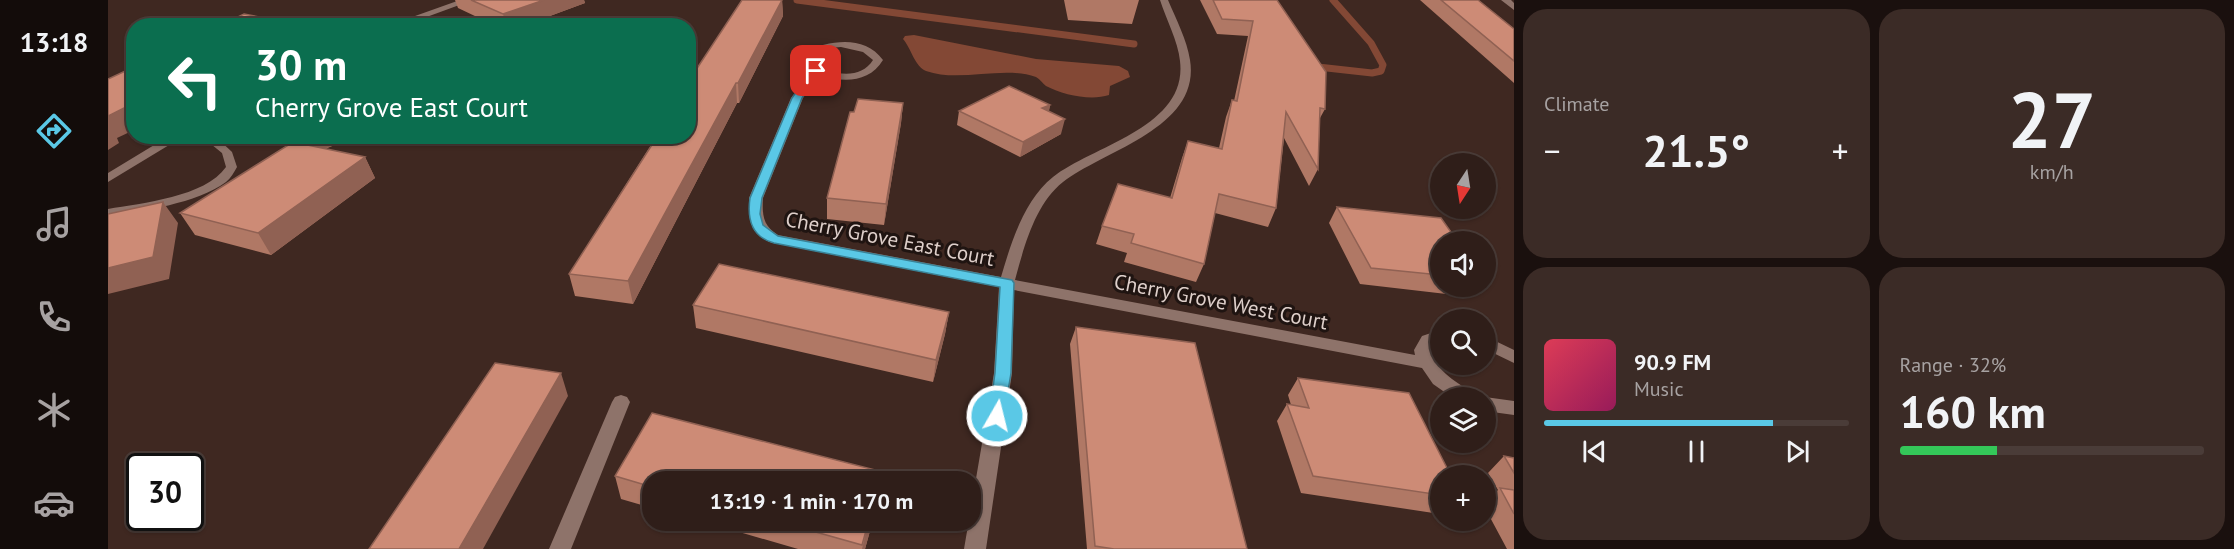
<!DOCTYPE html>
<html lang="en">
<head>
<meta charset="utf-8">
<style>
	body { margin:0; font-family:"PT Sans",sans-serif; background:#3b2b26; color:#f1f3f6; height:100vh; display:flex; flex-direction:column; font-size:22px; white-space:nowrap }
	* { box-sizing:border-box; margin:0 }
	p { font-size:20px; color:#a7a2a2 }
	.icon { flex:none; width:33px; height:33px; fill:none; stroke:currentColor; stroke-width:2; stroke-linecap:round; stroke-linejoin:round }
	.map { position:relative; flex:1; overflow:hidden }
	.side { display:flex; flex-direction:column; gap:9px; padding:9px; background:#1a100e; width:720px }
	.side>* { flex:none }
	.top-card { position:absolute; left:18px; top:18px; width:570px; height:126px; border-radius:24px; box-shadow:0 2px 4px #0004,0 0 0 2px #4a3c38; background:#0b6e4f; color:#fff; overflow:hidden }
	.needle { width:39px; rotate:192deg }
	.tools { position:absolute; left:1322px; top:153px; display:grid; gap:12px }
	.tools a { display:grid; place-items:center; width:66px; height:66px; border-radius:50%; background:#2f1e19; box-shadow:0 2px 4px #0004,0 0 0 2px #4a3c38; font-size:30px }
	.speed { position:absolute; left:18px; top:453px; display:flex; gap:12px; font-size:30px; font-weight:700; text-align:center }
	.speed>* { display:grid; place-content:center; width:78px; height:78px; border-radius:50%; background:#2f1e19; box-shadow:0 2px 4px #0004,0 0 0 2px #4a3c38; line-height:1 }
	.speed .limit { border:3px solid #111; border-radius:9px; background:#fff; color:#111 }
	.pin { position:absolute; display:grid; place-items:center; width:51px; height:51px; color:#fff; margin:-26px; border-radius:12px; box-shadow:0 3px 9px #0006 }
	.me { position:absolute; width:66px; margin:-33px; rotate:8deg; stroke-linejoin:round; filter:drop-shadow(0 0 4px #0008) }
	.turn { display:flex; align-items:center; gap:21px; height:126px; padding:0 30px; font-size:27px }
	.turn .icon { width:78px; height:78px; stroke-width:2.5 }
	.turn b { display:block; font-size:42px; line-height:51px }
	.big { font-size:45px; font-weight:700; line-height:1.1 }
	.side .tile { flex:1; display:flex; flex-direction:column; justify-content:center; gap:9px; min-width:0; padding:0 21px; border-radius:24px; background:#3b2b26 }
	.side .dial { align-items:center; gap:0 }
	.dial b { font-size:78px; line-height:1 }
	.song { display:flex; align-items:center; gap:18px }
	.cover { width:72px; height:72px; border-radius:9px; background:linear-gradient(135deg,hsl(350 70% 55%),hsl(330 70% 35%)) }
	.played { height:6px; border-radius:3px; background:linear-gradient(90deg,#5ac8e6 75%,#4a3c38 75%) }
	.keys { display:flex; justify-content:space-around; direction:ltr }
	.heat { display:flex; justify-content:space-between; align-items:center; font-size:33px; direction:ltr }
	.charge { height:9px; border-radius:4px; background:linear-gradient(90deg,#34c759 32%,#4a3c38 0) }
	.side .tiles { flex:1; display:grid; gap:9px; grid-template-columns:repeat(2,1fr) }
	.trip { position:absolute; left:534px; top:471px; width:339px; height:60px; border-radius:24px; background:#2f1e19; box-shadow:0 2px 4px #0004,0 0 0 2px #4a3c38; font-weight:700; line-height:60px; text-align:center }
	main { display:flex; flex:1; min-height:0 }
	.tab-bar { display:flex; flex-direction:column; width:108px; justify-content:space-around; align-items:center; background:#130c0a; color:#a7a2a2 }
	.tab-bar .icon { width:42px; height:42px }
	.tab-bar .current { color:#5ac8e6 }
	.tab-bar b { font-size:27px; color:#f1f3f6 }
	.map>svg:first-child { display:block }
</style>
</head>
<body>
<main>
<nav class="tab-bar">
<b>13:18</b>
<svg class="icon current" aria-label="directions" viewBox="0 0 24 24"><path d="M12 3l9 9-9 9-9-9zM9 14v-3h6M13 9l2 2-2 2"/></svg>
<svg class="icon" aria-label="music" viewBox="0 0 24 24"><path d="M9 18V5l10-2v13"/><circle cx="6" cy="18" r="3"/><circle cx="16" cy="16" r="3"/></svg>
<svg class="icon" aria-label="phone" viewBox="0 0 24 24"><path d="M5 4h4l2 5-3 2q2 4 5 5l2-3 5 2v4C11 20 4 13 5 4z"/></svg>
<svg class="icon" aria-label="climate" viewBox="0 0 24 24"><path d="M12 3v18M4 7l16 10M4 17L20 7"/></svg>
<svg class="icon" aria-label="car" viewBox="0 0 24 24"><path d="M5 17H2v-5l4-1 3-4h7l3 4 3 1v5h-3M9 17h6M6 11h13"/><circle cx="7" cy="17" r="2"/><circle cx="17" cy="17" r="2"/></svg>
</nav>
<div class="map">
<svg width="1406" height="549" viewBox="0 0 1406 549">
	<rect width="100%" height="100%" fill="#3f2821"/>
	<path fill="#834835" d="M806 35 928 59 1011 66 1020 71 1022 77 1002 86 1001 95C983 101 955 95 938 86 935 84 932 79 928 77 895 65 852 83 818 71 807 67 803 48 795 39L797 36Z"/>
	<g fill="none" stroke-linecap="round" stroke-linejoin="round">
		<path stroke="#834835" stroke-width="7" d="M689 0 1026 44
			M1201 66 1264 73 1273 71 1275 65 1263 43 1225 0"/>
		<path fill="#8e736a" fill-rule="evenodd" d="M93 136H107L124 152 129 167C126 172 123 178 118 182 88 204 36 210 0 217V209C34 203 97 197 118 167L114 153Z"/>
		<path fill="#8e736a" fill-rule="evenodd" d="M352 0H365L294 26H279Z
			M1052 0H1060C1068 19 1079 40 1082 60 1093 128 996 150 955 182 927 204 916 247 907 280L1307 355 1306 350 1314 336 1332 330V342L1326 344 1322 350C1330 372 1348 383 1367 393L1370 398H1345L1325 384 1314 368 906 290 904 373 878 549H856L886 373 891 287 661 242 650 234 643 223 641 198 683 98 702 72C693 67 691 60 696 51 722 41 756 34 775 60 761 83 735 83 711 75L695 98 655 198C654 215 655 226 670 235L893 277C903 243 916 200 945 177 986 145 1080 127 1072 61 1070 41 1058 19 1052 0ZM733 47 755 52 765 60C752 81 723 74 705 64L704 55 722 48Z
			M1393 0H1403L1406 3V10Z
			M61 136H76L0 182V173Z
			M1377 336 1406 350V363L1377 349Z
			M513 395 519 397 522 402 463 549H441L504 402 507 397Z
			M1377 397 1406 401V415L1377 411Z"/>
	</g>
	<path fill="#b07865" d="M347 0H476L477 3 415 26H388L350 8Z
		M634 0H674L675 16 631 103H629L525 304 467 296 461 274 545 142V136Z
		M956 0H1031L1024 24 960 20Z
		M1092 0H1169L1217 109 1212 118 1210 169 1201 186 1176 138 1168 208 1160 227 1107 213 1096 264 1088 282 1016 262 1019 253 988 244 994 226 1062 198 1074 158 1080 141 1111 148 1118 117 1124 100 1126 101 1140 36 1109 34Z
		M1312 0H1370L1406 29V83Z
		M795 103 793 123 776 225 719 219V198L746 112Z
		M942 105 941 111 953 134 912 157 849 125 851 111Z
		M170 136H249L217 149 257 157 267 178 163 255 87 235 72 213 180 145Z
		M1229 207 1332 242V286H1353L1347 295 1252 284 1221 223Z
		M585 305 841 312 837 334 825 382 588 328Z
		M968 327 1139 549H979L962 344Z
		M1190 378 1332 476V514L1193 493 1169 421 1179 404 1183 405 1180 395Z
		M1396 456 1406 458V549H1399L1377 508V503L1390 490 1380 473Z
		M507 476 544 482V508L513 499Z
		M590 520H765L757 549H690Z"/>
	<path fill="#906153" d="M436 0H476L477 3 415 26H398L395 14Z
		M674 0 675 16 631 103 630 83Z
		M628 83 629 103 525 304 520 281Z
		M26 103V130L9 138 11 143 0 150V116Z
		M795 103 793 123 776 225 778 204Z
		M942 105 939 119 934 108Z
		M957 119 953 134 912 157 915 142Z
		M185 136H249L193 158 183 137Z
		M257 157 267 178 163 255 150 233Z
		M55 202 70 223 61 279 0 294V268Z
		M841 312 837 334 825 382 828 360Z
		M453 373 460 396 375 549H351Z
		M761 520H765L757 549H754Z"/>
	<path fill="#cd8b76" stroke="#906153" stroke-width="1.5" d="M363 0H436L395 14Z
		M634 0H674L630 83H628L520 281 461 274 549 137 547 136H580V82Z
		M1105 0H1169L1218 72 1217 109 1212 108 1210 169 1178 112 1168 208 1111 194 1096 264 1023 243 1026 234 994 226 1010 184 1064 198 1080 141 1114 149 1124 100 1129 101 1145 21 1114 19Z
		M1333 0H1370L1406 29V61Z
		M136 14 188 24 185 26H111Z
		M26 67V103L0 116V79Z
		M901 86 942 105 934 108 957 119 915 142 851 111Z
		M750 99 795 103 778 204 719 198 742 112H746Z
		M185 142 257 157 150 233 72 213Z
		M55 202 45 257 0 268V214Z
		M1229 207 1333 218 1350 242H1332V275L1263 268Z
		M611 264 841 312 828 360 585 305Z
		M968 327 1087 343 1139 549H1006L987 546Z
		M387 363 453 373 351 549H261Z
		M1190 378 1301 393 1343 476H1332V495L1205 476 1179 404 1201 408Z
		M544 413 775 472 772 482H544V487L507 476Z
		M1396 456 1406 458V473Z
		M1392 488 1406 490V514Z
		M665 520H761L754 545Z"/>
	<path fill="#5ac8e6" stroke="#3a8296" stroke-width="1.5" d="M704 69 712 71 694 98 654 198 652 214 655 225 670 236 904 280 906 283 903 373 895 421 889 423 883 421 881 416 887 373 892 287 666 243C643 237 639 219 642 198L684 98Z"/>
	<g text-anchor="middle" stroke-width="6" stroke-linejoin="round" paint-order="stroke">
		<g font-size="21" fill="#decfca" stroke="#1f1411">
			<text transform="translate(782 239) rotate(11)" y="7">Cherry Grove East Court</text>
			<text transform="translate(1113 302) rotate(11)" y="7">Cherry Grove West Court</text>
		</g>
	</g>
</svg>
<div class="tools">
<a><svg class="needle" viewBox="-14 -14 28 28"><path d="M0-13l5 13h-10z" fill="#e53935"/><path d="M0 13l5-13h-10z" fill="#a7a2a2"/></svg></a>
<a><svg class="icon" aria-label="sound" viewBox="0 0 24 24"><path d="M4 9h4l5-4v14l-5-4H4zM17 9q2 3 0 6"/></svg></a>
<a><svg class="icon" aria-label="search" viewBox="0 0 24 24"><circle cx="10" cy="10" r="6"/><path d="M15 15l6 6"/></svg></a>
<a><svg class="icon" aria-label="layers" viewBox="0 0 24 24"><path d="M12 4l9 5-9 5-9-5zM3 14l9 5 9-5"/></svg></a>
<a>+</a>
</div>
<div class="speed"><div class="limit">30</div></div>
<div class="pin" style="left:708px;top:71px;background:#d93025"><svg class="icon" aria-label="arrive" viewBox="0 0 24 24"><path d="M6 21V4h12l-3 4 3 4H6"/></svg></div>
<svg class="me" style="left:889px;top:416px" viewBox="-20 -20 40 40"><circle r="17" fill="#5ac8e6" stroke="#fff" stroke-width="3"/><path d="M0-11L8 9 0 5-8 9z" fill="#fff"/></svg>
<div class="trip">13:19 · 1 min · 170 m</div>
<div class="top-card">
<div class="turn"><svg class="icon" aria-label="left" viewBox="0 0 24 24"><path d="M17 20v-9H6M10 6l-5 5 5 5"/></svg><div><b>30 m</b>Cherry Grove East Court</div></div>
</div>
</div>
<section class="side">
<div class="tiles">
<div class="tile"><p>Climate</p>
<div class="heat"><a>−</a><b class="big">21.5°</b><a>+</a></div>
</div>
<div class="tile dial"><b>27</b><p>km/h</p></div>
<div class="tile">
<div class="song"><i class="cover"></i><div><b>90.9 FM</b><p>Music</p></div></div>
<div class="played"></div>
<div class="keys"><svg class="icon" aria-label="previous" viewBox="0 0 24 24"><path d="M18 5L8 12l10 7zM5 5v14"/></svg><svg class="icon" aria-label="pause" viewBox="0 0 24 24"><path d="M8 5v14M16 5v14"/></svg><svg class="icon" aria-label="next" viewBox="0 0 24 24"><path d="M6 5l10 7-10 7zM19 5v14"/></svg></div>
</div>
<div class="tile"><p>Range · 32%</p><b class="big">160 km</b><div class="charge"></div></div>
</div>
</section>
</main>
</body>
</html>
